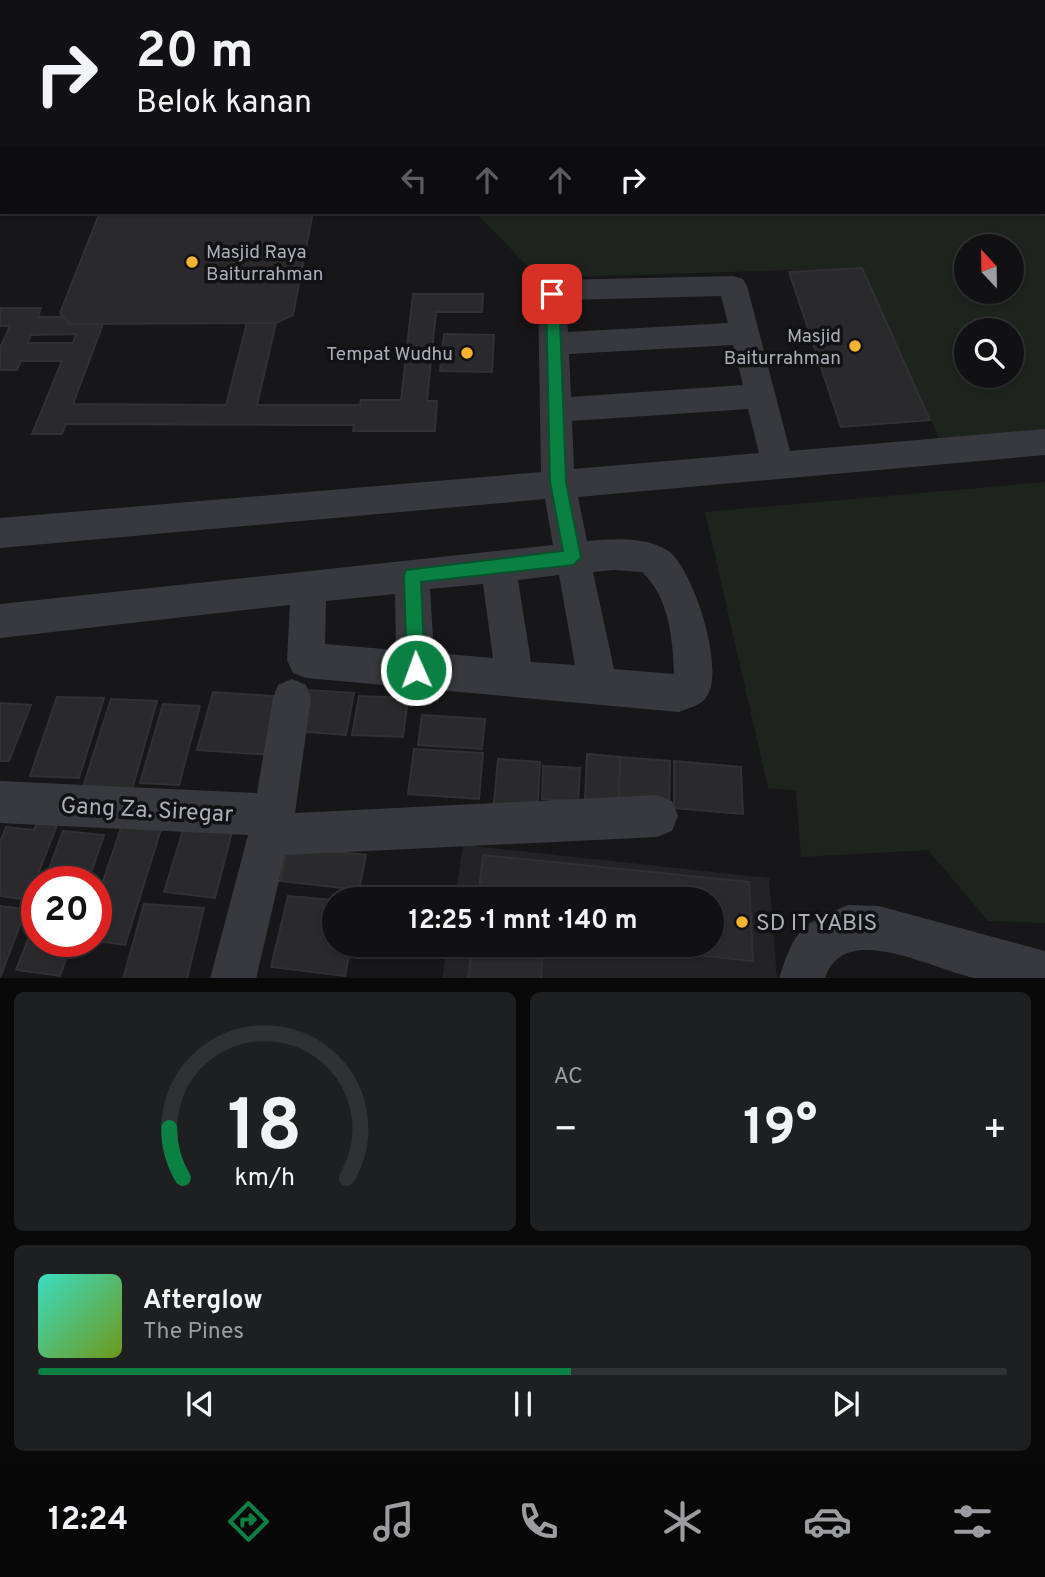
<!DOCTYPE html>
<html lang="id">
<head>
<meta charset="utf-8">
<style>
	body { margin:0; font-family:Overpass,sans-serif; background:#1e1f21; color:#f1f3f6; height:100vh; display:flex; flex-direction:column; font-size:26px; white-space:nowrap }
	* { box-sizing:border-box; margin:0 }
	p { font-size:23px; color:#9c9da0 }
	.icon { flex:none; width:38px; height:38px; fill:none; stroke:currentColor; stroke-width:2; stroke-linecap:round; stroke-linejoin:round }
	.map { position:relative; height:978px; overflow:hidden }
	.drawer { display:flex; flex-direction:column; gap:14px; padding:14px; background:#09090a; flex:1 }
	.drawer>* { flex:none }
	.hud { position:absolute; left:0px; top:0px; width:1046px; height:214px; box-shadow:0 2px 5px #0004,0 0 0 2px #303133; background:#111113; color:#f1f3f6; overflow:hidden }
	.needle { width:46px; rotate:338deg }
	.controls { position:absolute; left:954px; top:234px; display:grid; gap:14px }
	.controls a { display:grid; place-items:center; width:70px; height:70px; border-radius:50%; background:#111113; box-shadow:0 2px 5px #0004,0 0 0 2px #303133; font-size:35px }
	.speed { position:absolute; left:21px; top:866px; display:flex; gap:14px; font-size:35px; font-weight:700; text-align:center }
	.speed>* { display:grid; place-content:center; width:91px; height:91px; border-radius:50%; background:#111113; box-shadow:0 2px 5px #0004,0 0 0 2px #303133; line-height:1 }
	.speed .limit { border:10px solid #d22; background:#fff; color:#111 }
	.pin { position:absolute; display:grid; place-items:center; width:60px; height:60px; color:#fff; margin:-30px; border-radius:14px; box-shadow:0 4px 10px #0006 }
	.me { position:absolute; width:77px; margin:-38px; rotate:358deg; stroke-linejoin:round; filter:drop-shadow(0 0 5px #0008) }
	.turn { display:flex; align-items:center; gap:24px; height:147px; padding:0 21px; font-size:32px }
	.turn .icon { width:91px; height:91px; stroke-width:2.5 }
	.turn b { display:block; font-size:49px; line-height:60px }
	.lanes { display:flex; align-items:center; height:66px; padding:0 21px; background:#0003; justify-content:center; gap:35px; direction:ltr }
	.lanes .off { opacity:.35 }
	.big { font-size:52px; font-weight:700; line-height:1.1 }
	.drawer .tile { flex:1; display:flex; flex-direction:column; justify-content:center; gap:10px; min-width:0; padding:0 24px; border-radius:10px; background:#1e1f21 }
	.drawer .dial { align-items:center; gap:0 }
	.dial svg { height:182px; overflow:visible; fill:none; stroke:#303133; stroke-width:7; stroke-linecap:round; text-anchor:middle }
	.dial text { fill:#f1f3f6; stroke:none }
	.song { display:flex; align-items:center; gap:21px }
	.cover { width:84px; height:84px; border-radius:10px; background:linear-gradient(135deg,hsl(170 70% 55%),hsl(80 70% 35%)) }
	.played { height:7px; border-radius:4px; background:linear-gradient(90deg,#0b8043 55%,#303133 55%) }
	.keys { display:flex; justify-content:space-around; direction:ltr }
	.heat { display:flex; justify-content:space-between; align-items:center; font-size:38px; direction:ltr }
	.drawer .tiles { flex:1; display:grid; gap:14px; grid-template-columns:1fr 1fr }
	.tile:last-child { grid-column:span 2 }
	.trip { position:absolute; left:322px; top:887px; width:402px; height:70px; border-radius:35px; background:#111113; box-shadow:0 2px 5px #0004,0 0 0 2px #303133; font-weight:700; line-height:70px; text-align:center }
	.menu { display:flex; height:112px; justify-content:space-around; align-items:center; background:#070708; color:#9c9da0 }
	.menu .icon { width:49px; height:49px }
	.menu .active { color:#0b8043 }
	.menu b { font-size:32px; color:#f1f3f6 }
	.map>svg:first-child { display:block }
</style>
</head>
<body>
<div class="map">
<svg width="1045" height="979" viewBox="0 0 1045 979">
	<rect width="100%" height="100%" fill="#171719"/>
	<path fill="#232326" d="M463 845 769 878 777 978 442 979 447 945H712V900L455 899Z"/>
	<path fill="#1d241e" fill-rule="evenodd" d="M182 0H1045V437L945 451 862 268 539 278 475 212H1045V2H179ZM966 247H1012V292H966ZM966 331H1012V376H966Z
		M1045 482V923L988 921 928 850 801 857 796 791 768 788 705 512Z"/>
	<path fill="#2a2a2d" stroke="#313135" stroke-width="2" fill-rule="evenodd" d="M100 212H313L293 315 276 323 70 324 60 313Z
		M862 268 930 420 841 427 789 272Z
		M413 294H483L482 312H436L427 401H437L435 431H353L354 425 66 424 62 434H32L62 361H21L17 370H0V348L10 326H0V308H41L38 317H63L70 324H103L73 404 226 405 247 323H276L257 405H360L361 400H401ZM76 334 73 343H27L31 335Z
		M444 334 494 335 492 372 440 371Z
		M305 690 354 693 346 735 296 731Z
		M213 692 286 697 272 755 197 750Z
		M359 696 408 698 403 737 352 735Z
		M57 697 104 698 79 778 30 776Z
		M111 699 157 701 131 793 82 790Z
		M0 703 31 705 9 761H0Z
		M163 704 200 706 179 785 140 783Z
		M422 715 485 719 482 749 418 745Z
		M414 749 483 753 479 799 408 794Z
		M587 754 620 757 619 803 585 800Z
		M620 757 670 761 669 807 619 803Z
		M498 759 540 762 537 817 493 814Z
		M674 761 741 767 743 814 674 808Z
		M543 766 580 768 578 801 542 799Z
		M40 814 60 817 28 900 0 896V842L6 827 34 830Z
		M123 822 162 826 125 945 96 941V902Z
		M184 827 232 832 215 898 164 892Z
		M63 831 104 835 88 882H44Z
		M288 847 366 855 359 890 280 881Z
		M483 855 749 882 753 961 595 945H712V900H478Z
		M288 896 334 900V945H351L345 976 271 967Z
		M144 904 204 908 187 979H123Z
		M0 906 26 909 0 978Z
		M37 916V942H72L60 976 16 970Z
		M472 945H543L541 979H468Z"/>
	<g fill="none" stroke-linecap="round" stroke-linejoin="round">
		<path fill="#38393e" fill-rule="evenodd" d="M150 0H172L149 2Z
			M0 122H2L0 138Z
			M733 276 743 279 747 286 790 451 1045 429V455L578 497 587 541C613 539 643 536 667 550 693 566 729 677 704 700 698 706 686 709 679 712L306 678 293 673 287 660 290 605 0 638V604L553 545 545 499 0 548V518L541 472 538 297 545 283 555 280ZM721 296 728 323 568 332 566 300ZM733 345 743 385 571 397 569 354ZM748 409 759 453 574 469 572 421ZM614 570 642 572C669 596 673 640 674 674L614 669 593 572ZM559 575 575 665 531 662 518 580ZM483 584 493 658 434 653 430 589ZM395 594 396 650 325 644 326 601Z
			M292 679 306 685 311 698 295 813 657 795 672 801 678 816 672 831 657 837 285 855 256 979H210L248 835 0 823V781L257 793 273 698 278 685Z
			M848 905 879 906 1045 951V979C1024 979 1001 979 980 979 938 973 843 917 825 979H779C795 929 800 925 848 905Z"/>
	</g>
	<path fill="#0b8043" stroke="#07532c" stroke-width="2" d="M552 289 559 294 566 482 581 558 573 565 421 582 425 670 422 676 416 679 410 676 407 670 404 576 406 570 563 551 550 482 546 294Z"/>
	<g fill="#f7b431" stroke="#121214" stroke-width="2.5">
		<circle cx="192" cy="262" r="7"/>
		<circle cx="855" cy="346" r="7"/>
		<circle cx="467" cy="353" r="7"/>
		<circle cx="742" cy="922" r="7"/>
	</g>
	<g text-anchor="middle" stroke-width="7" stroke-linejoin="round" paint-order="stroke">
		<g font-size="19" fill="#a9aeb9" stroke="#121214" text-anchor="end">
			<text x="206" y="258" text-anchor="start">Masjid Raya<tspan x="206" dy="22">Baiturrahman</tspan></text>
			<text x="841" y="342">Masjid<tspan x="841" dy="22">Baiturrahman</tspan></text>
			<text x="453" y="360">Tempat Wudhu</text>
		</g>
		<g font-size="23" fill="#a9aeb9" stroke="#121214">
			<text transform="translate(147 809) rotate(3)" y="8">Gang Za. Siregar</text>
		</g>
		<g font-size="23" fill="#a9aeb9" stroke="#121214" text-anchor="start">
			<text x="756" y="930">SD IT YABIS</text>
		</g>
	</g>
</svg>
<div class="controls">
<a><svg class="needle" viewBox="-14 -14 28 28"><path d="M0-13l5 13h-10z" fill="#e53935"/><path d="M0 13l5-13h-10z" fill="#9c9da0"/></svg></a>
<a><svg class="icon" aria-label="search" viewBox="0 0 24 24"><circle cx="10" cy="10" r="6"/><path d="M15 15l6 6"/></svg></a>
</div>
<div class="speed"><div class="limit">20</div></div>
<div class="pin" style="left:552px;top:294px;background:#d93025"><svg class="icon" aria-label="arrive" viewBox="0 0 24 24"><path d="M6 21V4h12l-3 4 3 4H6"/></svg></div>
<svg class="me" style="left:416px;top:670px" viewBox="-20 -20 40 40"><circle r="17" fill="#0b8043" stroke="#fff" stroke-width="3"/><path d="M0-11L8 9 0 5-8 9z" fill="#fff"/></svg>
<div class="trip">12:25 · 1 mnt · 140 m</div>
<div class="hud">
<div class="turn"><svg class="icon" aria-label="right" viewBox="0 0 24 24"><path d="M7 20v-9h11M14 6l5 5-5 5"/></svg><div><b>20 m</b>Belok kanan</div></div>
<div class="lanes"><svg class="icon off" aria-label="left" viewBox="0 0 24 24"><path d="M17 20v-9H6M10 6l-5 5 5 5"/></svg><svg class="icon off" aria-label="ahead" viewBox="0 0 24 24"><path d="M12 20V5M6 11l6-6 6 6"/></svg><svg class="icon off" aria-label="ahead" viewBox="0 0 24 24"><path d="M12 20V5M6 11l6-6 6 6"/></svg><svg class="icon" aria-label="right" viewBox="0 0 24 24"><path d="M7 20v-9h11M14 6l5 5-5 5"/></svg></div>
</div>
</div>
<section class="drawer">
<div class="tiles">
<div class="tile dial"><svg viewBox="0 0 100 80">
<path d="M14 69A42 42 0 1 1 86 69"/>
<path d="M14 69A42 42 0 0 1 8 47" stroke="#0b8043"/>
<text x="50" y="56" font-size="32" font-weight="700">18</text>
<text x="50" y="72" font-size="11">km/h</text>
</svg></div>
<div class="tile"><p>AC</p>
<div class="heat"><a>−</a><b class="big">19°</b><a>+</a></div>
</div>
<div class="tile">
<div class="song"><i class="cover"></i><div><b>Afterglow</b><p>The Pines</p></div></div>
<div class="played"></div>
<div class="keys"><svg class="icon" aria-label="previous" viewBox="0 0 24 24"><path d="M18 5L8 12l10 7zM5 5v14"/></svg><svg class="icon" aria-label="pause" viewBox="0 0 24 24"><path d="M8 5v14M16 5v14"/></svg><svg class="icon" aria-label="next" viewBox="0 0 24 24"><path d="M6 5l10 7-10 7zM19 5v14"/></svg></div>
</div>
</div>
</section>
<nav class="menu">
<b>12:24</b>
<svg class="icon active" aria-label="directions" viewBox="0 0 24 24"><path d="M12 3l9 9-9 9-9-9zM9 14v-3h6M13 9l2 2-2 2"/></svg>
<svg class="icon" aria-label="music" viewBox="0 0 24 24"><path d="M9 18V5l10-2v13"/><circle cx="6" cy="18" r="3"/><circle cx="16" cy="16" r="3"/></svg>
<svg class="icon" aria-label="phone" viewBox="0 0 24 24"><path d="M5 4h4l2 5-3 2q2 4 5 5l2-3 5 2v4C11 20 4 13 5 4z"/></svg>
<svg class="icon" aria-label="climate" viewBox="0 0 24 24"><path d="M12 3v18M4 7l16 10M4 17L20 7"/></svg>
<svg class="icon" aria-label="car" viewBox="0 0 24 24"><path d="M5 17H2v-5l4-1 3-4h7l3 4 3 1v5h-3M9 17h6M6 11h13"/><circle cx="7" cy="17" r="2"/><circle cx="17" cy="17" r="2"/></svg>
<svg class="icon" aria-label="filters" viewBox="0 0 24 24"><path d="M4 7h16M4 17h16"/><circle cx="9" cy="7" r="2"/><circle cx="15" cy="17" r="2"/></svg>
</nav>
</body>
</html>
